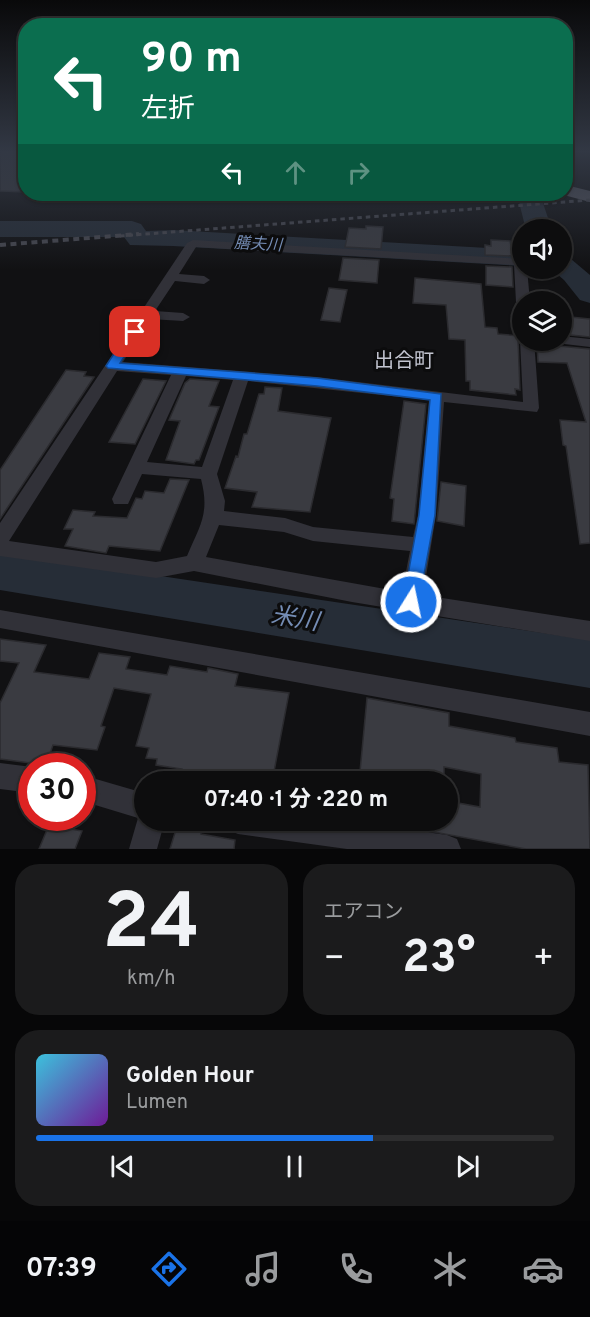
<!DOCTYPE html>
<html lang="ja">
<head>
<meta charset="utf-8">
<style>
	body { margin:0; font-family:Overpass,"Noto Sans JP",sans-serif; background:#1b1b1c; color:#f1f3f6; height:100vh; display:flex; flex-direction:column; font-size:22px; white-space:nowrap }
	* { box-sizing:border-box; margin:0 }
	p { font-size:20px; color:#9a9c9e }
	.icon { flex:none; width:33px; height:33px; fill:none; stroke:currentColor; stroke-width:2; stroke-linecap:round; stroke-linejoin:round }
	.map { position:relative; height:849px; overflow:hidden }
	.drawer { display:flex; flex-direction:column; gap:15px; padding:15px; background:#070708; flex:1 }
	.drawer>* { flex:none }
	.banner { position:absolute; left:18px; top:18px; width:555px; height:183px; border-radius:24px; box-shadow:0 2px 4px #0004,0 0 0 2px #2d2d2e; background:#0b6e4f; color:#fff; overflow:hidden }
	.tools { position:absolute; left:512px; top:219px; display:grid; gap:12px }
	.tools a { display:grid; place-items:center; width:60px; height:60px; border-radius:50%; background:#0d0d0e; box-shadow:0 2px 4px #0004,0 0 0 2px #2d2d2e; font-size:30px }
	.speed { position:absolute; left:18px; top:753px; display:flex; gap:12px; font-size:30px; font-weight:700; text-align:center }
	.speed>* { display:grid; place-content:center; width:78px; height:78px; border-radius:50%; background:#0d0d0e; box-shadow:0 2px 4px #0004,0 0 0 2px #2d2d2e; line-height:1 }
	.speed .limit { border:9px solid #d22; background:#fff; color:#111 }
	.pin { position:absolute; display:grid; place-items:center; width:51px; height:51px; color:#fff; margin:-26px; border-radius:12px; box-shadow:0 3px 9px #0006 }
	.me { position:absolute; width:66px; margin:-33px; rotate:10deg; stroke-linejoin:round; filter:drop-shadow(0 0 4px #0008) }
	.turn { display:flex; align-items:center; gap:21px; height:126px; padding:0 24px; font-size:27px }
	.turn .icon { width:78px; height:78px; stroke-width:2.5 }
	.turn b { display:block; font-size:42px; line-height:51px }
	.lanes { display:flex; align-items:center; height:57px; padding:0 24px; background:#0003; justify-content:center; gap:30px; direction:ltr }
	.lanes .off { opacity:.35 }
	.big { font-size:45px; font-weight:700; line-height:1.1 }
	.drawer .widget { flex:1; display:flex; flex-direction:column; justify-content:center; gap:9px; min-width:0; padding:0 21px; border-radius:24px; background:#1b1b1c }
	.drawer .dial { align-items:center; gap:0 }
	.dial b { font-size:78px; line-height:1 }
	.song { display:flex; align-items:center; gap:18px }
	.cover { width:72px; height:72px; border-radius:9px; background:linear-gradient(135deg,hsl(190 70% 55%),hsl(280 70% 35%)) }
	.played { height:6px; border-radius:3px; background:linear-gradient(90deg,#1a73e8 65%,#2d2d2e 65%) }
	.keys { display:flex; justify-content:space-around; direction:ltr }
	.heat { display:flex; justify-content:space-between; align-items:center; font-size:33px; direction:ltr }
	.drawer .tiles { flex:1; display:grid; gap:15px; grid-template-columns:1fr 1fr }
	.widget:last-child { grid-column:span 2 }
	.trip { position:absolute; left:134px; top:771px; width:324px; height:60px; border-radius:30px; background:#0d0d0e; box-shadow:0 2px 4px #0004,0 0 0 2px #2d2d2e; font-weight:700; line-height:60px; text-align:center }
	.menu { display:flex; height:96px; justify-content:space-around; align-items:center; background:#050506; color:#9a9c9e }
	.menu .icon { width:42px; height:42px }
	.menu .on { color:#1a73e8 }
	.menu b { font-size:27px; color:#f1f3f6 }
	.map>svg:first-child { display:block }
</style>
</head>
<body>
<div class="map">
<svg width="590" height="849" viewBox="0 0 590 849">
	<rect width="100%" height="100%" fill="#111113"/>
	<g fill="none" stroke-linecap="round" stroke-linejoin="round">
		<path fill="#262d37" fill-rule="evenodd" d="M517 194H540L552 230H526Z
			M0 221H132L141 224 146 231 173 230 522 250V266L173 246 130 245 124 237H0Z
			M561 257 571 259 590 275V303L580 300 564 280 550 268H561Z
			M0 552 590 640V688L0 590Z"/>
	</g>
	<path fill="#3a3b41" stroke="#2b2b2f" stroke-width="1.5" d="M0 151 26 152V192L0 191Z
		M366 226 383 227 381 249 345 247 349 228 366 229Z
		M491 240 510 241 513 256 485 255V245L491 246Z
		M343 258 379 260 377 283 339 280Z
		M486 266 512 267 513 287 486 285Z
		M415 278 481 284 485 327 497 328 498 334 520 336 518 340 520 390 515 389 516 395 470 390V381H466L465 340 449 339 446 305 413 303Z
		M329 288 347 290 340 322 321 320Z
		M561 316 590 319V337L561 334Z
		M537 344 590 349V543L580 544 566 446 563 445 560 420 586 422 567 363 538 362Z
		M66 370 86 372 84 376 94 377 0 519V470Z
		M143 379 166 381 135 444 109 442Z
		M190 379 219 381 209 406 219 407 199 460H196L194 464 166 460 180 421 169 420 185 383Z
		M265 387 282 388 278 411 331 418 310 512 252 507 257 492 225 488 236 456 238 457 244 434H247L259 394H264Z
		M404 401 426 404 414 524 392 521 394 499 390 498Z
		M170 479 189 480 160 551 109 546 106 553 65 546 73 529H64L73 510 95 512 93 516 127 518 136 498 142 499 145 491 164 493Z
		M441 482 466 486 464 526 437 521Z
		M0 639 46 645 34 672 89 679 99 653 130 657 126 669 167 675 170 666 207 672 208 668 238 674 235 686 289 693 272 782H179L182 769 156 765 157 759 146 758 149 748 136 746 151 694 114 688 101 726 105 727 97 750 53 745 46 765 0 759V703L19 663 0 661Z
		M367 698 449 713V726L515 738 516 742 557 748 559 762 588 765 590 849H526L412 828 413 820H447V801L480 807 481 774 444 767V782H359Z
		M49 825 82 831 75 849H39Z
		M177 826 201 831V834L235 840 234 849H170Z"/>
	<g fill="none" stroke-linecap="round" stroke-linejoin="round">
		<path fill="#313138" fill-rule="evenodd" d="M193 240 522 259V268H527L530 302H522V306L516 302 514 265 196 247 179 274 204 276 210 280 204 284 175 281 155 311 183 313 190 317 183 321 150 319 123 362 317 377 523 402 520 340 522 337V340H534L539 408 537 412 444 402 436 515 423 595 590 621V641L352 602 194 571 156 578 0 556V523L187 243ZM117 371 171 375 112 499 114 504H128L142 474 201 479C210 514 200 525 187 556L156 562 9 541ZM186 376 233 380 202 467 147 462ZM248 381 429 400 418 515 413 537 313 527 285 518 224 511 225 501 217 474ZM219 525 284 532 313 541 410 551 402 592 206 557Z
			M561 336 590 339V347L556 343 554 340H561Z
			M0 610 590 712V736L0 628Z
			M0 763 32 767V793L0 789Z
			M82 775 144 793V820H165L157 849H129L138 818 82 801Z
			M225 820H342L447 835 457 839 461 849H347L238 834 228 830Z"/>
		<path fill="#555660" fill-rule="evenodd" d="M566 185 590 191V202L560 194H566Z"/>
		<path stroke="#46474f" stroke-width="3" stroke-dasharray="4.5 4" stroke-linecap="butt" d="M120 236 590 200"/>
		<path stroke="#46474f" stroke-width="4" stroke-dasharray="6 4.5" stroke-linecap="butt" d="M0 245 139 234"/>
	</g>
	<linearGradient id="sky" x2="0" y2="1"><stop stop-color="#09090a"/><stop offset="0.56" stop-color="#323844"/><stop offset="1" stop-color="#323844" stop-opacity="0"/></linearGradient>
	<rect width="590" height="270" fill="url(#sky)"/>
	<path fill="#1a73e8" stroke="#114b97" stroke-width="1.5" d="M135 328 140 332 120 363 317 378 441 394 435 515 418 607 411 609 405 607 403 602 419 515 430 400 317 386 108 368 106 366 130 329Z"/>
	<g text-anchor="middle" stroke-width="6" stroke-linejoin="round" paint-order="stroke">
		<g font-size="16" font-style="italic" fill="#748cb4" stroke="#0c0c0d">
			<text transform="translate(258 243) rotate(3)" y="6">膳夫川</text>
		</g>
		<g font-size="20" fill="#c2c4d0" stroke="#0c0c0d">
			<text x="404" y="367">出合町</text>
		</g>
		<g font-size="24" font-style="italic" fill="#748cb4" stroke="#0c0c0d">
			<text transform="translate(295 618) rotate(9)" y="8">米川</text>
		</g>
	</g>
</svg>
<div class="tools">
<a><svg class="icon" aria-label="sound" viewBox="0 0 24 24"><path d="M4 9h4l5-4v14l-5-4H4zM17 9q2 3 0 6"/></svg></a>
<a><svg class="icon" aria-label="layers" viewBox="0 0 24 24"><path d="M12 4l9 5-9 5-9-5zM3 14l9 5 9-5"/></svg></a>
</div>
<div class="speed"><div class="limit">30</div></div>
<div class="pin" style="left:135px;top:332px;background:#d93025"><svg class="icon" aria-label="arrive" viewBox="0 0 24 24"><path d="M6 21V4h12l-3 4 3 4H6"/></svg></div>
<svg class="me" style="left:411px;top:602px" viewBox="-20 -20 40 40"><circle r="17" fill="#1a73e8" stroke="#fff" stroke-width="3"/><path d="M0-11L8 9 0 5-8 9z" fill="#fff"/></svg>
<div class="trip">07:40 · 1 分 · 220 m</div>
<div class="banner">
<div class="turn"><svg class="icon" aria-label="left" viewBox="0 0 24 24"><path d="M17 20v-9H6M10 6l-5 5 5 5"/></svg><div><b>90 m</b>左折</div></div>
<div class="lanes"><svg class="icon" aria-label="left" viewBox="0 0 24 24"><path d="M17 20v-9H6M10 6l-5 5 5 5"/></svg><svg class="icon off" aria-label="ahead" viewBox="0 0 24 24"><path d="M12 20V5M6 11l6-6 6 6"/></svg><svg class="icon off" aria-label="right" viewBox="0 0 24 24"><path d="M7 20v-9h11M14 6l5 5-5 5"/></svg></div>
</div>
</div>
<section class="drawer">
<div class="tiles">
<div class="widget dial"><b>24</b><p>km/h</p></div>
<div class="widget"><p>エアコン</p>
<div class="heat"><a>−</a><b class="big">23°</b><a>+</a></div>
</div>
<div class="widget">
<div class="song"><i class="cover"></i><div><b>Golden Hour</b><p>Lumen</p></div></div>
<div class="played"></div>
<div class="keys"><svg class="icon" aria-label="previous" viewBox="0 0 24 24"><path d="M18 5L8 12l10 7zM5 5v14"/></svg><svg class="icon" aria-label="pause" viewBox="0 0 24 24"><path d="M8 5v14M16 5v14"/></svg><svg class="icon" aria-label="next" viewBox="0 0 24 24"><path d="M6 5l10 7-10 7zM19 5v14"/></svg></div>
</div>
</div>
</section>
<nav class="menu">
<b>07:39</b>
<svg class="icon on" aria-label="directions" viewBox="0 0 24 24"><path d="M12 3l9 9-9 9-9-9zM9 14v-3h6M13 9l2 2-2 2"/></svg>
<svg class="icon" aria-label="music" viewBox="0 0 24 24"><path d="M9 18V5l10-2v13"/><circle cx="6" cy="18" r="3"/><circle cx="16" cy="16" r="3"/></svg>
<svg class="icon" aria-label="phone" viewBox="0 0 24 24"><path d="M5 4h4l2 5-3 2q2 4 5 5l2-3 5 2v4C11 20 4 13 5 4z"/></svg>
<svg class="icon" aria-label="climate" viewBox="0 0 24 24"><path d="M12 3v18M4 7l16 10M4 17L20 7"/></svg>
<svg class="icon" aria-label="car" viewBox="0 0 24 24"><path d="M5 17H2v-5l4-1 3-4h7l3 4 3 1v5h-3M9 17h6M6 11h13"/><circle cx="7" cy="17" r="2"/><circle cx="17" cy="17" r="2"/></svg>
</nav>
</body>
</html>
